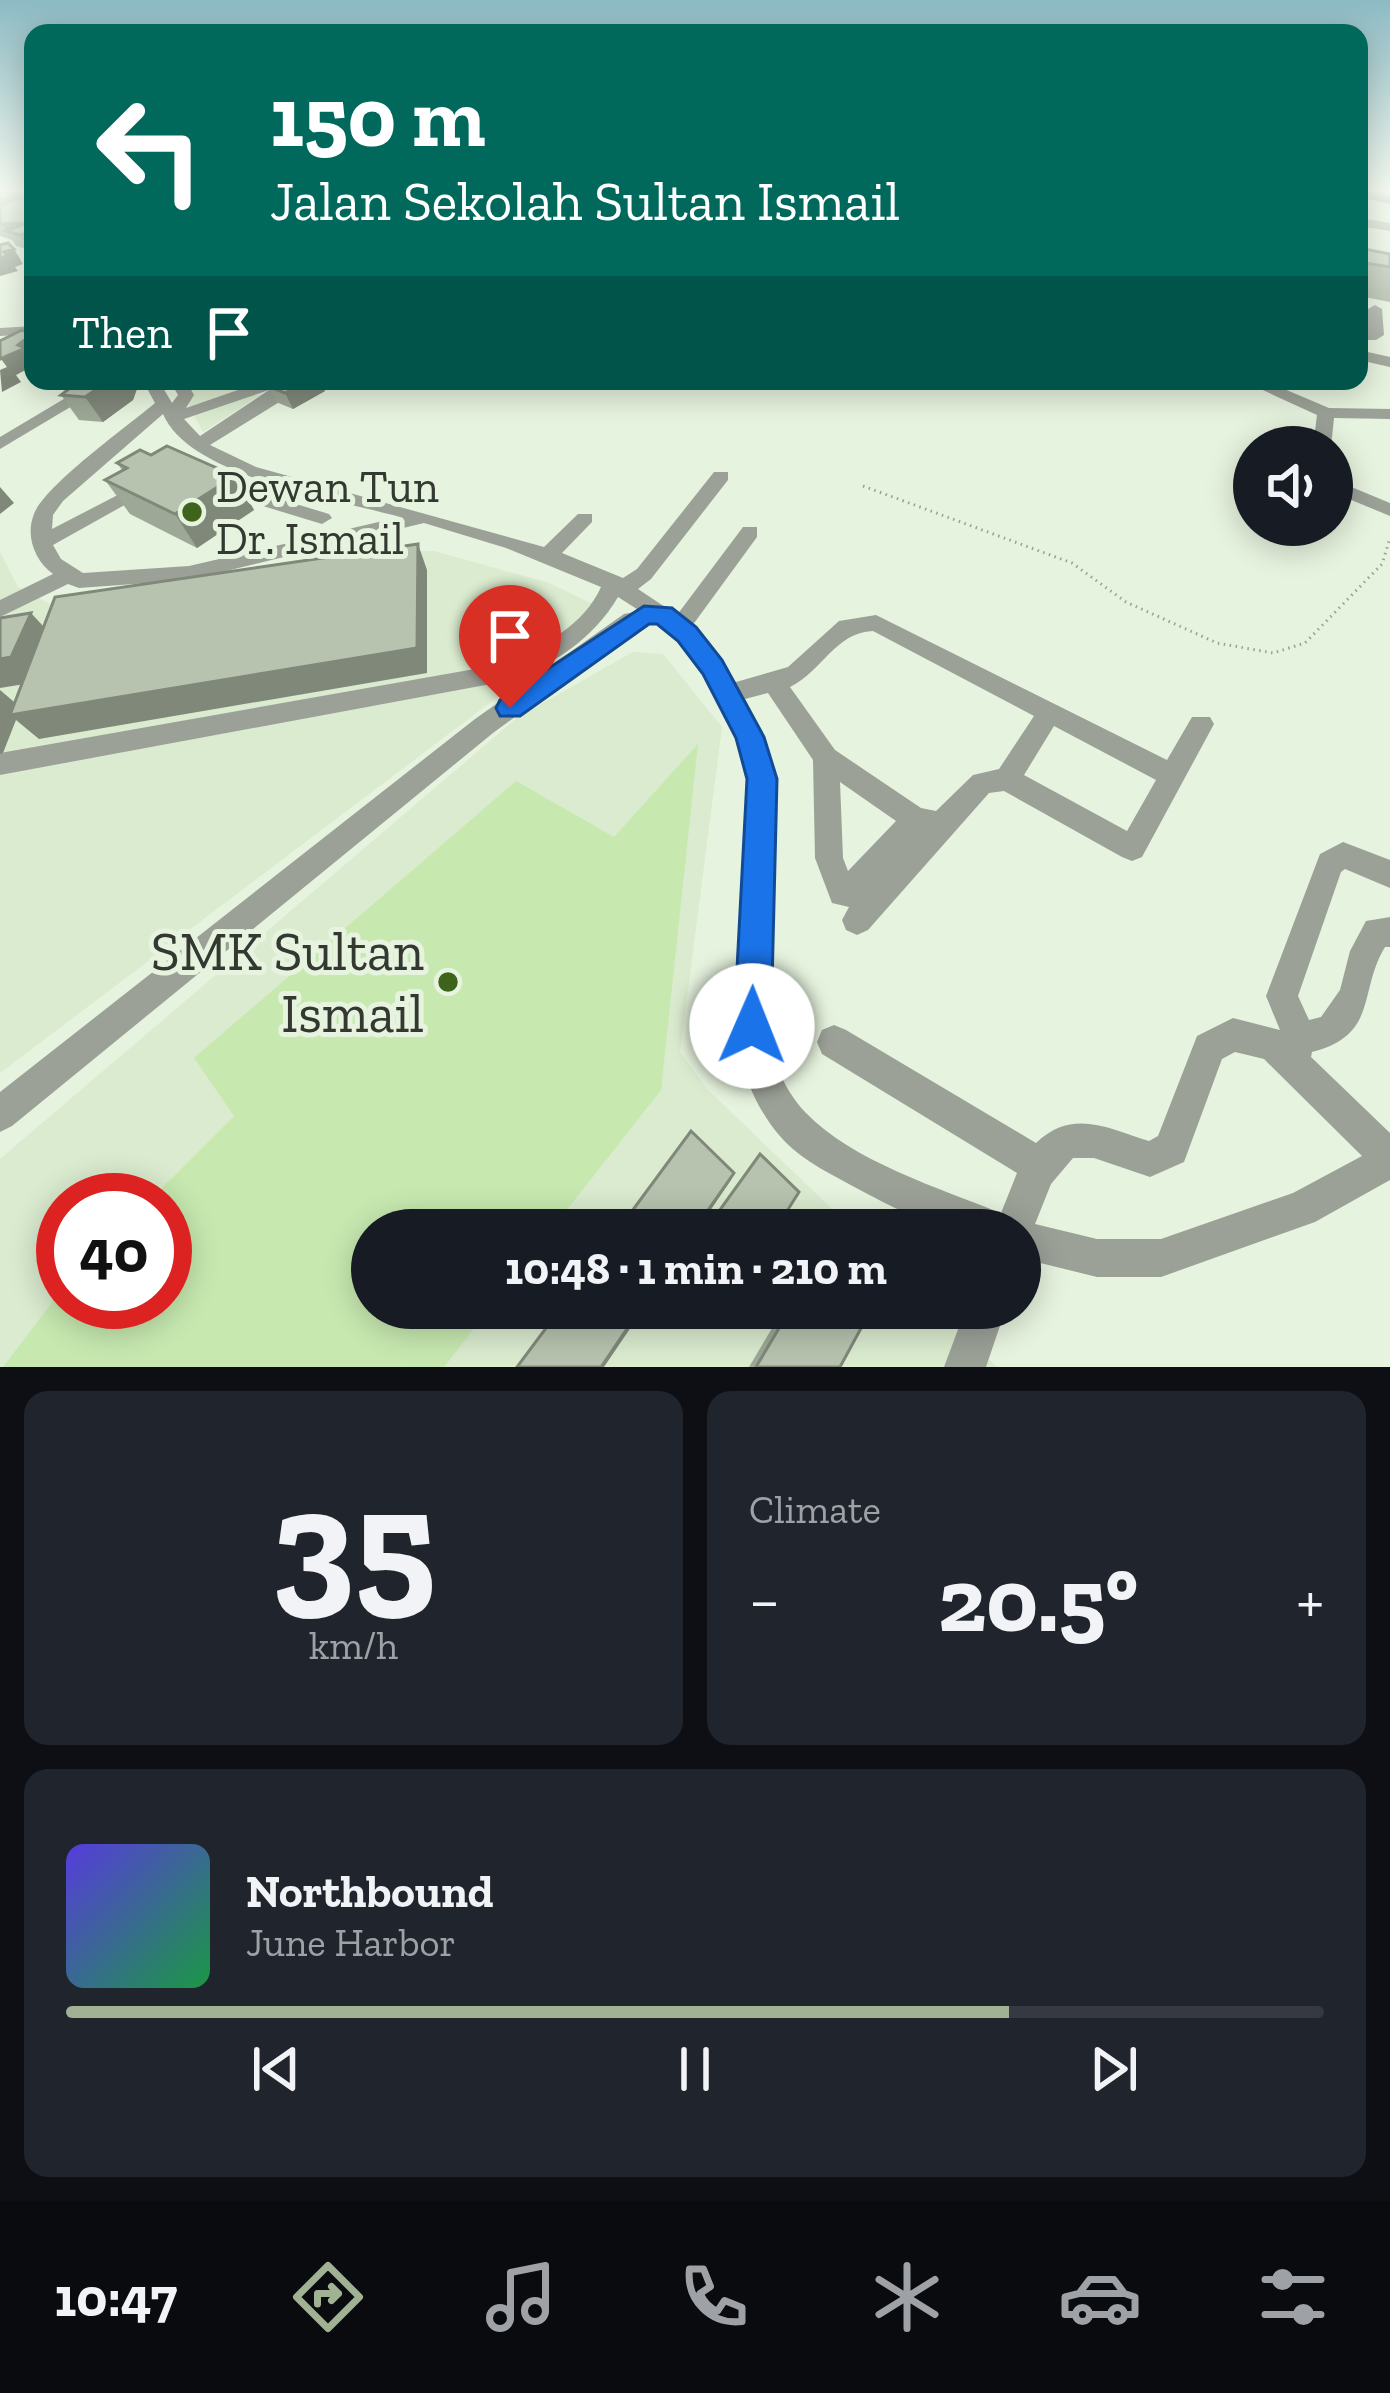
<!DOCTYPE html>
<html lang="en">
<head>
<meta charset="utf-8">
<style>
	body { margin:0; font-family:"Zilla Slab",serif; background:#20242c; color:#f1f3f6; height:100vh; display:flex; flex-direction:column; font-size:45px; white-space:nowrap }
	* { box-sizing:border-box; margin:0 }
	p { font-size:39px; color:#9ea1a6 }
	.icon { flex:none; width:66px; height:66px; fill:none; stroke:currentColor; stroke-width:2; stroke-linecap:round; stroke-linejoin:round }
	.map { position:relative; height:1367px; overflow:hidden }
	.sheet { display:flex; flex-direction:column; gap:24px; padding:24px; background:#0d0f14; flex:1 }
	.sheet>* { flex:none }
	.top-card { position:absolute; left:24px; top:24px; width:1344px; height:366px; border-radius:24px; box-shadow:0 6px 30px #0003; background:#00695c; color:#fff; overflow:hidden }
	.fabs { position:absolute; left:1233px; top:426px; display:grid; gap:24px }
	.fabs a { display:grid; place-items:center; width:120px; height:120px; border-radius:50%; background:#171b24; box-shadow:0 6px 30px #0003; font-size:60px }
	.speed { position:absolute; left:36px; top:1173px; display:flex; gap:24px; font-size:60px; font-weight:700; text-align:center }
	.speed>* { display:grid; place-content:center; width:156px; height:156px; border-radius:50%; background:#171b24; box-shadow:0 6px 30px #0003; line-height:1 }
	.speed .limit { border:18px solid #d22; background:#fff; color:#111 }
	.pin { position:absolute; display:grid; place-items:center; width:102px; height:102px; color:#fff; margin:-123px -51px; border-radius:50% 50% 50% 0; rotate:-45deg; box-shadow:0 0 12px #0007 }
	.pin .icon { rotate:45deg }
	.me { position:absolute; width:132px; margin:-66px; rotate:1deg; stroke-linejoin:round; filter:drop-shadow(0 0 9px #0008) }
	.turn { display:flex; align-items:center; gap:42px; height:252px; padding:0 48px; font-size:54px }
	.turn .icon { width:156px; height:156px; stroke-width:2.5 }
	.turn b { display:block; font-size:84px; line-height:102px }
	.then { display:flex; align-items:center; height:114px; padding:0 48px; background:#0003; gap:24px; font-size:45px }
	.big { font-size:90px; font-weight:700; line-height:1.1 }
	.sheet .card { flex:1; display:flex; flex-direction:column; justify-content:center; gap:18px; min-width:0; padding:0 42px; border-radius:24px; background:#20242c }
	.sheet .dial { align-items:center; gap:0 }
	.dial b { font-size:156px; line-height:1 }
	.song { display:flex; align-items:center; gap:36px }
	.cover { width:144px; height:144px; border-radius:18px; background:linear-gradient(135deg,hsl(250 70% 55%),hsl(140 70% 35%)) }
	.played { height:12px; border-radius:6px; background:linear-gradient(90deg,#a0b293 75%,#363941 75%) }
	.keys { display:flex; justify-content:space-around; direction:ltr }
	.heat { display:flex; justify-content:space-between; align-items:center; font-size:66px; direction:ltr }
	.sheet .tiles { flex:1; display:grid; gap:24px; grid-template-columns:1fr 1fr }
	.card:last-child { grid-column:span 2 }
	.trip { position:absolute; left:351px; top:1209px; width:690px; height:120px; border-radius:60px; background:#171b24; box-shadow:0 6px 30px #0003; font-weight:700; line-height:120px; text-align:center }
	.tab-bar { display:flex; height:192px; justify-content:space-around; align-items:center; background:#090b0e; color:#9ea1a6 }
	.tab-bar .icon { width:84px; height:84px }
	.tab-bar .selected { color:#a0b293 }
	.tab-bar b { font-size:54px; color:#f1f3f6 }
	.map>svg:first-child { display:block }
</style>
</head>
<body>
<div class="map">
<svg width="1390" height="1367" viewBox="0 0 1390 1367">
	<rect width="100%" height="100%" fill="#e6f3de"/>
	<path fill="#daebcf" fill-rule="evenodd" d="M176 381H282L203 432Z
		M434 551 549 583 610 612 0 1073V552L18 587 52 605 361 553Z
		M633 652 663 654 722 727 680 1052 707 1089 854 1230H372V1308H936L997 1367H0V1159L518 717ZM63 1200H165V1302H63Z"/>
	<path fill="#c7e9b0" d="M698 744 661 1090 551 1230H372V1308H490L444 1367H3L63 1288V1302H165V1200H150L234 1116 194 1058 516 781 614 837Z"/>
	<g fill="none" stroke-linecap="round" stroke-linejoin="round">
		<path stroke="#99a394" stroke-width="3" stroke-dasharray="1.5 4.5" stroke-linecap="butt" d="M863 486 1072 563 1126 602 1217 643 1273 653 1305 643 1382 564 1390 538"/>
		<path fill="#9ca198" fill-rule="evenodd" d="M0 189 33 197V204L0 193Z
			M1359 218 1390 223V231L1359 226Z
			M1375 305 1382 309 1384 335 1376 340H1359V330H1368V309Z
			M33 326V334L0 336V328Z
			M1359 350 1390 357V367L1359 360Z
			M94 381H114L0 449V437Z
			M143 381H159L172 403 178 395 170 381H186L194 395 186 408 264 381H288L281 401 210 445 256 467 544 547 578 514H592V522L562 553 623 578 637 569 714 472H728V480L651 579 638 589 677 615 743 527H757V537L692 626 736 682 788 667 839 621 876 615 1167 760 1192 717H1210L1214 724 1142 857 1132 861 1122 857 1004 791 989 793 868 930 857 935 846 930 842 920 849 907 832 903 815 858 813 760 768 693 745 699C758 723 770 748 774 775 790 878 727 1030 806 1113 852 1161 941 1189 1001 1213L1017 1173 822 1054 817 1042 822 1030 834 1025 846 1030 1036 1143C1072 1108 1108 1128 1149 1141L1158 1136 1197 1036 1233 1018 1280 1030 1266 996 1320 854 1343 842 1390 860V888L1345 869 1341 872 1298 996 1309 1020 1321 1017 1340 990 1350 951 1366 921 1390 917V947H1385C1358 991 1379 1035 1312 1052L1311 1057 1390 1133V1180L1315 1222 1161 1277H1097L1020 1258V1230C997 1230 968 1235 947 1229 913 1219 877 1199 847 1183 823 1170 796 1156 779 1135 694 1033 760 896 749 779 746 749 732 719 717 693 701 666 683 642 658 624L638 627 493 733 12 1126 0 1132V1092L475 719 624 614 640 611 618 597C593 639 553 666 507 681L0 775V753L503 664C541 647 583 627 601 587L506 548 424 523 189 580 79 588 68 584 0 617V600L53 574C35 561 25 536 34 514 45 485 128 426 155 403ZM269 390 200 436 184 419ZM163 414C190 477 335 499 400 517L189 566 83 573 61 559 53 545 155 488 146 482 139 484 52 529 53 515 63 501ZM873 631 1034 716 999 769 973 775 936 811 921 808 835 750 790 687C823 671 834 633 873 631ZM1054 726 1156 780 1127 831 1024 775ZM840 782 896 821 848 871 843 858ZM1235 1052 1264 1059 1362 1156 1293 1193 1161 1239H1097L1035 1224 1051 1184 1073 1158H1094L1150 1177 1184 1162 1222 1059Z
			M1243 381H1265L1329 408 1390 409V419L1334 418 1331 447H1313L1317 415Z
			M214 479 329 514 332 518 322 524 207 489 205 485Z
			M1332 479 1390 503V516L1332 492Z
			M966 1308H1006L986 1367H944Z"/>
		<path fill="#596253" fill-rule="evenodd" d="M1359 189 1390 196V204L1359 197Z"/>
	</g>
	<path fill="#9da896" d="M0 190 33 204V249L30 250 16 246 12 240 0 236Z
		M1359 248 1390 254V302L1359 296Z
		M68 385 138 386 133 400 103 422 79 420 61 395 70 388Z
		M268 386 325 391 293 409 276 402Z
		M151 455 235 476 254 510 197 548 130 514 105 480 122 470 117 463Z
		M784 1308H872L840 1367H749Z"/>
	<path fill="#80887a" d="M27 223 33 231V249L30 250 20 235 7 231 4 226Z
		M14 249 23 264 15 267 18 271 0 276V258L4 252Z
		M32 334 33 366 16 375 21 382 2 392 0 370 7 367 1 359Z
		M109 381H135L138 386 133 400 103 422 85 397Z
		M307 381H321L325 391 293 409 285 393Z
		M235 476 254 510 197 548 175 514Z
		M0 487 14 503 0 514Z
		M418 544 427 570V673L39 739 16 720 3 753 0 754V690L20 707Z
		M31 613 55 639 37 682 0 688V659Z
		M734 1173 731 1180 697 1230H694Z
		M641 1308H644L604 1367H601Z"/>
	<path fill="#b7c3af" stroke="#80887a" stroke-width="3" d="M2 190 19 195 0 201V191Z
		M18 198 33 204V231L20 235 6 231 27 223 0 224V205Z
		M8 243 14 249 4 252 8 256 0 258V245Z
		M1359 248 1390 254V267L1359 262Z
		M22 330 32 334 18 345 26 348 0 359V341Z
		M74 381H109L85 397 61 395 74 385H68Z
		M277 381H307L285 393 268 386Z
		M167 446 235 476 175 514 105 480 127 468 117 463 140 450 151 455Z
		M418 544 417 648 10 715 55 597Z
		M31 613 11 657 0 659V618Z
		M691 1131 734 1173 694 1230H618Z
		M760 1154 799 1192 775 1230H714L709 1225Z
		M561 1308H641L601 1367H517Z
		M791 1308H872L840 1367H756Z"/>
	<linearGradient id="sky" x2="0" y2="1"><stop stop-color="#8cbac3"/><stop offset="0.5" stop-color="#f4faf0"/><stop offset="1" stop-color="#f4faf0" stop-opacity="0"/></linearGradient>
	<rect width="1390" height="380" fill="url(#sky)"/>
	<path fill="#1a73e8" stroke="#114b97" stroke-width="3" d="M644 606 672 608 696 627 722 660 764 737 777 779 771 1026 766 1040 752 1045 739 1040 734 1026 747 779 736 738 703 674 678 641 657 624H649L520 716H500L496 708 500 700Z"/>
	<g fill="#3e631b" stroke="#e6f3de" stroke-width="4.5">
		<circle cx="192" cy="512" r="12"/>
		<circle cx="448" cy="982" r="12"/>
	</g>
	<g text-anchor="middle" stroke-width="10" stroke-linejoin="round" paint-order="stroke">
		<g font-size="45" fill="#333830" stroke="#e6f3de" text-anchor="start">
			<text x="216" y="502">Dewan Tun<tspan x="216" dy="52">Dr. Ismail</tspan></text>
		</g>
		<g font-size="54" fill="#333830" stroke="#e6f3de" text-anchor="end">
			<text x="424" y="970">SMK Sultan<tspan x="424" dy="62">Ismail</tspan></text>
		</g>
	</g>
</svg>
<div class="fabs">
<a><svg class="icon" aria-label="sound" viewBox="0 0 24 24"><path d="M4 9h4l5-4v14l-5-4H4zM17 9q2 3 0 6"/></svg></a>
</div>
<div class="speed"><div class="limit">40</div></div>
<div class="pin" style="left:510px;top:708px;background:#d93025"><svg class="icon" aria-label="arrive" viewBox="0 0 24 24"><path d="M6 21V4h12l-3 4 3 4H6"/></svg></div>
<svg class="me" style="left:752px;top:1026px" viewBox="-20 -20 40 40"><circle r="19" fill="#fff"/><path d="M0-13L10 11 0 6-10 11z" fill="#1a73e8"/></svg>
<div class="trip">10:48 · 1 min · 210 m</div>
<div class="top-card">
<div class="turn"><svg class="icon" aria-label="left" viewBox="0 0 24 24"><path d="M17 20v-9H6M10 6l-5 5 5 5"/></svg><div><b>150 m</b>Jalan Sekolah Sultan Ismail</div></div>
<div class="then">Then<svg class="icon" aria-label="arrive" viewBox="0 0 24 24"><path d="M6 21V4h12l-3 4 3 4H6"/></svg></div>
</div>
</div>
<section class="sheet">
<div class="tiles">
<div class="card dial"><b>35</b><p>km/h</p></div>
<div class="card"><p>Climate</p>
<div class="heat"><a>−</a><b class="big">20.5°</b><a>+</a></div>
</div>
<div class="card">
<div class="song"><i class="cover"></i><div><b>Northbound</b><p>June Harbor</p></div></div>
<div class="played"></div>
<div class="keys"><svg class="icon" aria-label="previous" viewBox="0 0 24 24"><path d="M18 5L8 12l10 7zM5 5v14"/></svg><svg class="icon" aria-label="pause" viewBox="0 0 24 24"><path d="M8 5v14M16 5v14"/></svg><svg class="icon" aria-label="next" viewBox="0 0 24 24"><path d="M6 5l10 7-10 7zM19 5v14"/></svg></div>
</div>
</div>
</section>
<nav class="tab-bar">
<b>10:47</b>
<svg class="icon selected" aria-label="directions" viewBox="0 0 24 24"><path d="M12 3l9 9-9 9-9-9zM9 14v-3h6M13 9l2 2-2 2"/></svg>
<svg class="icon" aria-label="music" viewBox="0 0 24 24"><path d="M9 18V5l10-2v13"/><circle cx="6" cy="18" r="3"/><circle cx="16" cy="16" r="3"/></svg>
<svg class="icon" aria-label="phone" viewBox="0 0 24 24"><path d="M5 4h4l2 5-3 2q2 4 5 5l2-3 5 2v4C11 20 4 13 5 4z"/></svg>
<svg class="icon" aria-label="climate" viewBox="0 0 24 24"><path d="M12 3v18M4 7l16 10M4 17L20 7"/></svg>
<svg class="icon" aria-label="car" viewBox="0 0 24 24"><path d="M5 17H2v-5l4-1 3-4h7l3 4 3 1v5h-3M9 17h6M6 11h13"/><circle cx="7" cy="17" r="2"/><circle cx="17" cy="17" r="2"/></svg>
<svg class="icon" aria-label="filters" viewBox="0 0 24 24"><path d="M4 7h16M4 17h16"/><circle cx="9" cy="7" r="2"/><circle cx="15" cy="17" r="2"/></svg>
</nav>
</body>
</html>
